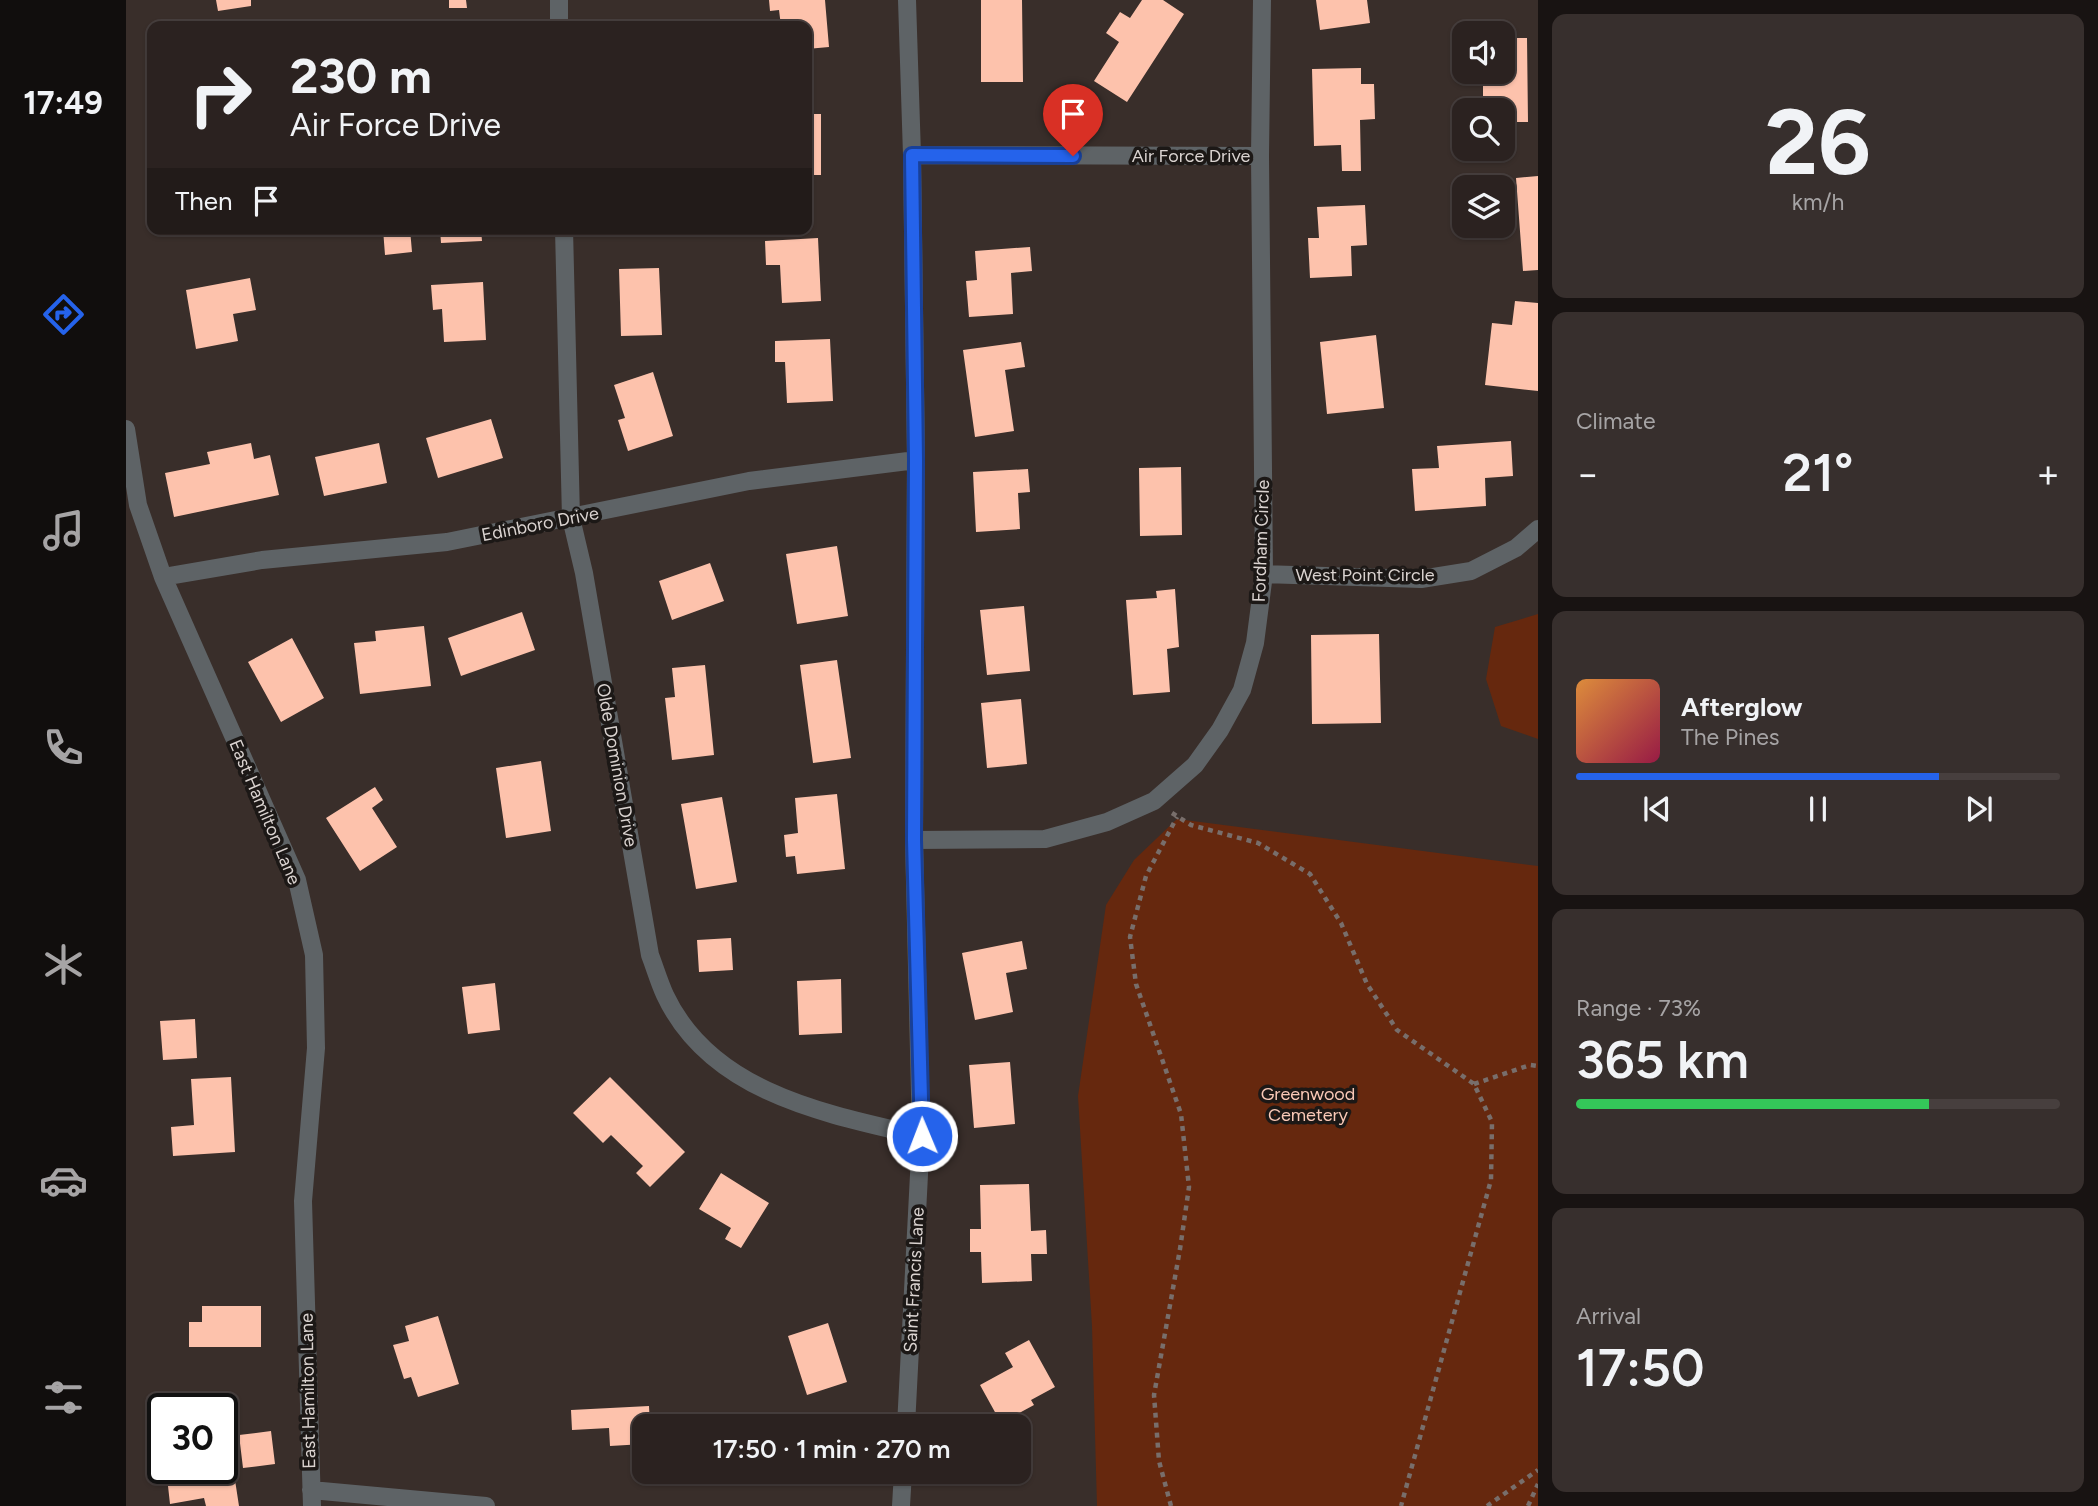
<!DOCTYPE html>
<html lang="en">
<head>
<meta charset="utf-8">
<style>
	body { margin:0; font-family:Figtree,sans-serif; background:#372f2d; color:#f1f3f6; height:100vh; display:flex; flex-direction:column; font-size:26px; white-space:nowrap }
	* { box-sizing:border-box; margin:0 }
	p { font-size:23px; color:#a6a4a5 }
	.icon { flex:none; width:38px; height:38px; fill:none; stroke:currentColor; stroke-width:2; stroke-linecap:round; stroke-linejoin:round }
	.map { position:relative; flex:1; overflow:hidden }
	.sheet { display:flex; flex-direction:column; gap:14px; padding:14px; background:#181312; width:560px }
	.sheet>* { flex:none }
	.banner { position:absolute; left:21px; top:21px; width:665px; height:214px; border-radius:14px; box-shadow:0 2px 5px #0004,0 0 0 2px #473f3e; background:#2b2220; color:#f1f3f6; overflow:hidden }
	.fabs { position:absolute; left:1326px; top:21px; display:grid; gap:14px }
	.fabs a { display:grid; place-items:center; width:63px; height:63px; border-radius:14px; background:#2b2220; box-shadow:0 2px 5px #0004,0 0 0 2px #473f3e; font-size:35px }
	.speed { position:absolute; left:21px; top:1393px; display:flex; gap:14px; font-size:35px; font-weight:700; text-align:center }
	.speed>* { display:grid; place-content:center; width:91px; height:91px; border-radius:50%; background:#2b2220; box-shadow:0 2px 5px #0004,0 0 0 2px #473f3e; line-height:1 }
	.speed .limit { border:4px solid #111; border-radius:10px; background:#fff; color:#111 }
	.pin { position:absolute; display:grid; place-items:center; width:60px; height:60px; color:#fff; margin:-72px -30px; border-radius:50% 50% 50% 0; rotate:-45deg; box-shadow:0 0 7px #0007 }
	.pin .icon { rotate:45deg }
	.me { position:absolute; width:77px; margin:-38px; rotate:359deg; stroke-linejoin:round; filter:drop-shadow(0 0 5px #0008) }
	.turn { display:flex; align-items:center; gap:24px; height:147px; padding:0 28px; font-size:32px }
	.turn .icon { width:91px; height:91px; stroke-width:2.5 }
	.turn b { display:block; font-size:49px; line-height:60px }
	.then { display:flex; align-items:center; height:66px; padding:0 28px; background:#0003; gap:14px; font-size:26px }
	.big { font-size:52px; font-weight:600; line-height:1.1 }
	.sheet .widget { flex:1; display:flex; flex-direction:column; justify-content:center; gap:10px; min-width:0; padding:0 24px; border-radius:14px; background:#372f2d }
	.sheet .dial { align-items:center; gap:0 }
	.dial b { font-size:91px; line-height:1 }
	.song { display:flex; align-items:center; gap:21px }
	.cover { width:84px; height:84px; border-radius:10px; background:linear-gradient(135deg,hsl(30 70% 55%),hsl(340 70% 35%)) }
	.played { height:7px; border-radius:4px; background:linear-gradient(90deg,#2563eb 75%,#473f3e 75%) }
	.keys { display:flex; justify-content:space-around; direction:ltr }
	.heat { display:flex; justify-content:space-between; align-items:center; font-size:38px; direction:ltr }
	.charge { height:10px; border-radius:5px; background:linear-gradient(90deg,#34c759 73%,#473f3e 0) }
	.trip { position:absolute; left:506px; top:1414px; width:399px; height:70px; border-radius:14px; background:#2b2220; box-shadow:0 2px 5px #0004,0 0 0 2px #473f3e; font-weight:600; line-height:70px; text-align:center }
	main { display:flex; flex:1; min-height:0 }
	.tabs { display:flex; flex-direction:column; width:126px; justify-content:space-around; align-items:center; background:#110e0d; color:#a6a4a5 }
	.tabs .icon { width:49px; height:49px }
	.tabs .on { color:#2563eb }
	.tabs b { font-size:32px; color:#f1f3f6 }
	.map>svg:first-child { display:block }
</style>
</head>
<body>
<main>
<nav class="tabs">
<b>17:49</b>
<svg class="icon on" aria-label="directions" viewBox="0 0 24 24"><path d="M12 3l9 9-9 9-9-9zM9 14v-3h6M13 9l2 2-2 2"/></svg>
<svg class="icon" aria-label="music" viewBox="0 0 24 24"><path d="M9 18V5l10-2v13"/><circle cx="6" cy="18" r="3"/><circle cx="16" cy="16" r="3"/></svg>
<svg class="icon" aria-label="phone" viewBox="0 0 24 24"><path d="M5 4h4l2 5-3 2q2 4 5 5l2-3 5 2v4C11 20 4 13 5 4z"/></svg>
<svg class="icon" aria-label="climate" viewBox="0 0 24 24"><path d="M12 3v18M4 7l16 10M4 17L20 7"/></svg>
<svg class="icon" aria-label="car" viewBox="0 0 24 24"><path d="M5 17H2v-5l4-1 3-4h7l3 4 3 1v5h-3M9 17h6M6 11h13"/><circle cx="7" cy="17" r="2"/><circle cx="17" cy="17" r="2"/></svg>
<svg class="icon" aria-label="filters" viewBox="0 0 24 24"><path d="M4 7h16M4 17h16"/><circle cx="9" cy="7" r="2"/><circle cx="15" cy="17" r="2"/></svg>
</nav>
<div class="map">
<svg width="1412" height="1506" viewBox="0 0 1412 1506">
	<rect width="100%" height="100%" fill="#392e2a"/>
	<path fill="#66280e" d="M1412 614V739L1375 726 1360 679 1369 627Z
		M1051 819 1412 866V1506H971L966 1326 952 1096 980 905 1008 860Z"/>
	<path fill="#fdc2ac" d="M90 0H125V6L92 11Z
		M323 0H340L341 8H323Z
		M643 0H699L703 47 681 49V26H655L653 10 644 11Z
		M855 0H896L897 82H855Z
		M1016 0H1037L1058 14 1001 102 968 81 993 42 980 33 994 12 1004 18Z
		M1190 0H1241L1244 23 1194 30Z
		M1377 38H1401L1402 122H1377V110H1357V72H1377Z
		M1235 68V84H1248L1249 119 1234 120 1235 171H1216L1215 145 1188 146 1186 69Z
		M681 114H695V175H681Z
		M1412 176V270L1397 271 1390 178Z
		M1239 205 1241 245 1225 246 1226 276 1184 278 1182 238H1193L1191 207Z
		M58 229H100V232L59 237Z
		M257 229H284L286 252 259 255Z
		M314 229H355L356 241 315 243Z
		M692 238 695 301 656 303 654 265H640L639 241Z
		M904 247 906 271 885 273 887 314 843 317 840 281 851 280 849 251Z
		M533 268 536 335 495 336 493 269Z
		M124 278 130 310 107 314 112 341 70 349 60 290Z
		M357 282 360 340 318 342 316 309 307 310 305 285Z
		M1389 301 1412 303V391L1359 385 1366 323 1386 325Z
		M1250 335 1258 408 1201 414 1194 342Z
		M704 339 707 401 661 403 659 362H649V341Z
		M895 342 899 367 879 370 888 431 849 437 837 350Z
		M527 372 547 436 502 451 492 420 499 418 488 385Z
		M365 419 377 458 312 478 300 438Z
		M1385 441 1387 476 1359 478 1360 506 1289 511 1286 469 1313 468 1311 446Z
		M125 443 128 459 144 455 153 495 48 517 39 473 84 464 81 452Z
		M253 443 261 483 198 496 189 457Z
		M1055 467 1056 535 1014 536 1013 468Z
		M902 469 904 492 892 493 894 529 850 532 847 472Z
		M711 546 722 616 671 624 660 554Z
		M584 563 598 601 546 620 533 581Z
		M1049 589 1053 647 1041 649 1044 692 1007 695 1000 600 1031 598 1030 591Z
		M898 606 904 671 861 675 854 610Z
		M396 612 409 650 335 676 322 638Z
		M298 626 305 686 234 694 228 643 250 641 249 631Z
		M1253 634 1255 723 1186 724 1185 635Z
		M166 638 198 698 155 722 122 662Z
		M711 660 725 758 687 763 674 665Z
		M579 665 588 755 546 760 539 698 549 697 546 668Z
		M895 699 901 764 861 768 855 703Z
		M415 761 425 831 380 838 370 768Z
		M249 787 257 800 246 808 271 847 234 871 200 818Z
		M711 794 719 869 671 874 669 856 660 857 658 835 672 833 669 798Z
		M596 797 611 882 570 889 555 804Z
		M605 938 607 970 573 972 571 940Z
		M896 941 901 969 880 973 887 1012 849 1020 836 953Z
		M715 979 716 1033 673 1035 671 981Z
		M369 983 374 1030 342 1034 336 987Z
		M69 1019 71 1058 37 1060 34 1021Z
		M884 1062 889 1124 848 1128 843 1065Z
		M105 1077 109 1152 47 1156 45 1127 68 1125 65 1079Z
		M484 1077 559 1152 524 1187 510 1173 517 1166 485 1135 477 1143 447 1113Z
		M595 1173 643 1203 615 1248 599 1239 605 1228 573 1209Z
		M903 1184 905 1231 920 1230 921 1254H905L906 1281 856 1283 855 1252H844V1229H855L854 1185Z
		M76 1306H135V1347H63V1322H76Z
		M312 1316 333 1384 292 1397 285 1377 278 1379 267 1345 283 1341 279 1326Z
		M702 1323 721 1382 681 1395 662 1336Z
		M903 1340 929 1387 905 1400 908 1405 875 1423 854 1385 887 1367 879 1353Z
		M523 1406 524 1426H518V1444L484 1446 483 1428 446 1430 445 1410Z
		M145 1431 149 1464 117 1468 113 1435Z
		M105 1454 113 1506H80L78 1498 44 1504 40 1468H96V1455Z"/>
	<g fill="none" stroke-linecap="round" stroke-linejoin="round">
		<path stroke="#786e6b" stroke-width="4.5" stroke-dasharray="5 5" stroke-linecap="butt" d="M1046 813 1065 825 1132 843 1184 874 1215 923 1241 984 1271 1030 1348 1084 1366 1122 1365 1180 1275 1506
			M1348 1084 1404 1065 1412 1066
			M1045 1506 1033 1461 1028 1395 1054 1249 1063 1187 1055 1114 1010 984 1004 937 1020 876 1051 817
			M1361 1506 1412 1470
			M1402 1506 1412 1484"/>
		<path stroke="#5e6366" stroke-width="18" d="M433 0V26
			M786 155 1134 156
			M438 229 445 518 458 573 524 955C529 968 533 982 539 995 585 1093 700 1114 795 1136
			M0 429 12 505 37 577 171 880 188 955 190 1048 177 1201 186 1506
			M1138 574 1295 579 1345 571 1390 548 1412 529
			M37 577 136 560 321 542 623 481 790 460
			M788 840 919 839 981 822 1028 801 1069 765 1094 730 1116 690 1129 643 1138 574 1134 156 1136 0
			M780 1426 795 1136 788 840 790 460 786 155 781 0
			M185 1490 360 1506
			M775 1506 777 1472"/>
	</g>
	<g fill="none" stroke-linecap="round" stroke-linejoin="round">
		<defs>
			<path id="route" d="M796 1136 788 840 790 460 786 155 947 156"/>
		</defs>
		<use href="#route" stroke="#184099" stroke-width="18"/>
		<use href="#route" stroke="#2563eb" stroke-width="12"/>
	</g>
	<g text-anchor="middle" stroke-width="7" stroke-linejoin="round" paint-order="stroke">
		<g font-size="18" fill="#dad3d0" stroke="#1c1816">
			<text x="1065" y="162">Air Force Drive</text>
			<text transform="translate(414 524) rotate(-11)" y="6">Edinboro Drive</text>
			<text transform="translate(1135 541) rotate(-88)" y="6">Fordham Circle</text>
			<text x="1239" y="581">West Point Circle</text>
			<text transform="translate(491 765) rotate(80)" y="6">Olde Dominion Drive</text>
			<text transform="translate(139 812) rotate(67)" y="6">East Hamilton Lane</text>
			<text transform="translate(788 1280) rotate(-87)" y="6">Saint Francis Lane</text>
			<text transform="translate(182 1391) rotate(-91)" y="6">East Hamilton Lane</text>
		</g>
		<g font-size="18" fill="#fac9b7" stroke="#1c1816">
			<text x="1182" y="1100">Greenwood<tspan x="1182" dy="21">Cemetery</tspan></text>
		</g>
	</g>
</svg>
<div class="fabs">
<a><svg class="icon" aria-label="sound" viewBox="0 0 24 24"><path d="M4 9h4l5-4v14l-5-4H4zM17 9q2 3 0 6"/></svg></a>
<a><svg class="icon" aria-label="search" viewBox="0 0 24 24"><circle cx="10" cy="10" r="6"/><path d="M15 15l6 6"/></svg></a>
<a><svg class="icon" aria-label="layers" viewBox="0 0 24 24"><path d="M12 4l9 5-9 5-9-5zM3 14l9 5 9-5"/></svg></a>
</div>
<div class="speed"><div class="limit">30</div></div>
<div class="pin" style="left:947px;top:156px;background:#d93025"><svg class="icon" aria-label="arrive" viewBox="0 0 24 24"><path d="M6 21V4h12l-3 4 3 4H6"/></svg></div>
<svg class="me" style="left:796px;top:1136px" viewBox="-20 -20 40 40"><circle r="17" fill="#2563eb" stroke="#fff" stroke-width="3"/><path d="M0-11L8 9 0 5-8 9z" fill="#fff"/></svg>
<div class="trip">17:50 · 1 min · 270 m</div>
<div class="banner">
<div class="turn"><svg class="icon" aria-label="right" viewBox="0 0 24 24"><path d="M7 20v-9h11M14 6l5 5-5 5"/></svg><div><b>230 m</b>Air Force Drive</div></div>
<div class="then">Then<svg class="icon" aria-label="arrive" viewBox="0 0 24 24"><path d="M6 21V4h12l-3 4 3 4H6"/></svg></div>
</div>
</div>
<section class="sheet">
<div class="widget dial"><b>26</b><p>km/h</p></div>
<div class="widget"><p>Climate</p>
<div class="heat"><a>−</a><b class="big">21°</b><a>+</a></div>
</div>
<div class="widget">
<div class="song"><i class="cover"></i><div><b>Afterglow</b><p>The Pines</p></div></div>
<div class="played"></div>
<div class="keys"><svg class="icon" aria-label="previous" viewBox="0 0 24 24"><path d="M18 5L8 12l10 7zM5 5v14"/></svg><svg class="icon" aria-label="pause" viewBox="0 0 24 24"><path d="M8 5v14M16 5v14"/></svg><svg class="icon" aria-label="next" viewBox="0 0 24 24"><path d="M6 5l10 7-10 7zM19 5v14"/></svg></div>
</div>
<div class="widget"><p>Range · 73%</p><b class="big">365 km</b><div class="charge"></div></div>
<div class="widget"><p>Arrival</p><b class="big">17:50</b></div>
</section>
</main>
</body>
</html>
